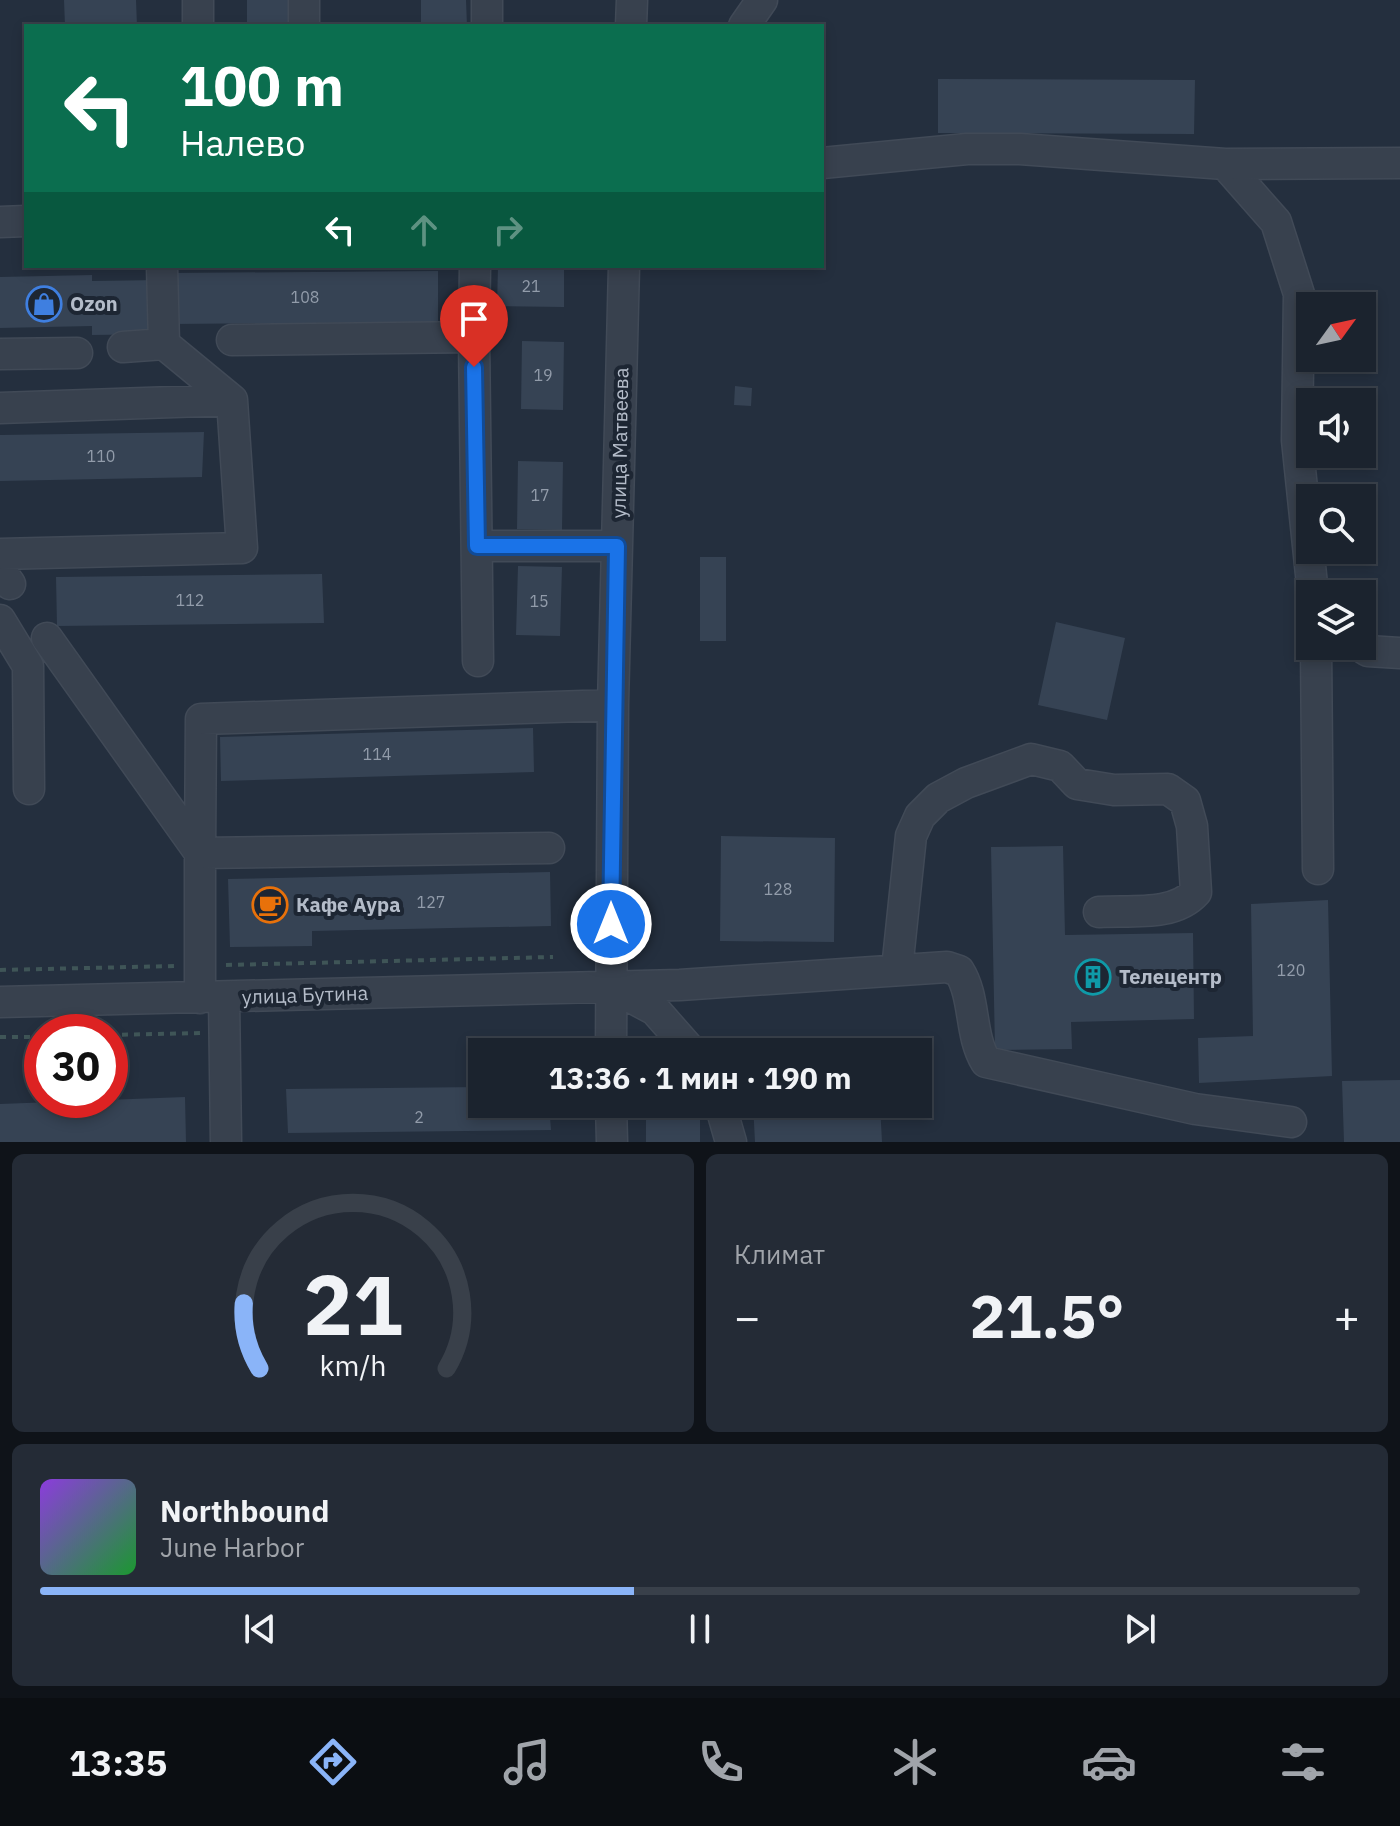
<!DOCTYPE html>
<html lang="ru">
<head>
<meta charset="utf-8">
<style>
	body { margin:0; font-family:"IBM Plex Sans",sans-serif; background:#242b36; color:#f1f3f6; height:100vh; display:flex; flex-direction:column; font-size:30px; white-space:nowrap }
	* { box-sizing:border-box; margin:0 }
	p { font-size:26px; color:#a0a4aa }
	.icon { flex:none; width:44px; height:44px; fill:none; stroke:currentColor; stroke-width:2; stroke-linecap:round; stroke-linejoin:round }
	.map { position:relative; height:1142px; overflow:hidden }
	.side { display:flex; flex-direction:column; gap:12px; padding:12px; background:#0f1319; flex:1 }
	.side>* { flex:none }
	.guide { position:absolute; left:24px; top:24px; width:800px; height:244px; border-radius:0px; box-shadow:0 4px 12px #0003,0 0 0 2px #39404a; background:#0b6e4f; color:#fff; overflow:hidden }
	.needle { width:52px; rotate:57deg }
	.tools { position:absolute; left:1296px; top:292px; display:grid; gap:16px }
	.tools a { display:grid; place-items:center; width:80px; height:80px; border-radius:0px; background:#1b232e; box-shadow:0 4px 12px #0003,0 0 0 2px #39404a; font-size:40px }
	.speed { position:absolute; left:24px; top:1014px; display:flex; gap:16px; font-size:40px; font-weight:700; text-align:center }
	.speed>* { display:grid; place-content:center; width:104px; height:104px; border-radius:50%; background:#1b232e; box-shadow:0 4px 12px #0003,0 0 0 2px #39404a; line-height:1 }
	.speed .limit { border:12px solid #d22; background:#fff; color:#111 }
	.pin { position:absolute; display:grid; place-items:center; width:68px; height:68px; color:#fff; margin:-82px -34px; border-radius:50% 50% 50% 0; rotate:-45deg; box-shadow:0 0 8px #0007 }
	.pin .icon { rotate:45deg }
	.me { position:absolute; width:88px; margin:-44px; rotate:0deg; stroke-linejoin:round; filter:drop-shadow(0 0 6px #0008) }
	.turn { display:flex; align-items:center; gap:28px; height:168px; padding:0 24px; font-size:36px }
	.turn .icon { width:104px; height:104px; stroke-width:2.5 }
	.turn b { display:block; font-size:56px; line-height:68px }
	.lanes { display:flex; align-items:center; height:76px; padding:0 24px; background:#0003; justify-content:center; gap:40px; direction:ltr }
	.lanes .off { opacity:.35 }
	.big { font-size:60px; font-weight:800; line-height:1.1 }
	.side .card { flex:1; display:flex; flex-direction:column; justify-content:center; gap:12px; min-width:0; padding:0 28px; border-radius:12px; background:#242b36 }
	.side .dial { align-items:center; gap:0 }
	.dial svg { height:208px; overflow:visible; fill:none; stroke:#39404a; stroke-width:7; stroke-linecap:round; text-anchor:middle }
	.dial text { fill:#f1f3f6; stroke:none }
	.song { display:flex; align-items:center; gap:24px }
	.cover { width:96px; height:96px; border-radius:12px; background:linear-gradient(135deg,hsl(270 70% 55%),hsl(130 70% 35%)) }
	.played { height:8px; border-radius:4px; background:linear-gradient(90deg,#8ab4f8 45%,#39404a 45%) }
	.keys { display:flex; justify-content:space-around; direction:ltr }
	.heat { display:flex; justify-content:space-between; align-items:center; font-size:44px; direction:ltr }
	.side .tiles { flex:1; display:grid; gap:12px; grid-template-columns:1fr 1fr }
	.card:last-child { grid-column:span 2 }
	.trip { position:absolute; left:468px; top:1038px; width:464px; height:80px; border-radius:0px; background:#1b232e; box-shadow:0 4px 12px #0003,0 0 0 2px #39404a; font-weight:800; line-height:80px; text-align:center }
	.tabs { display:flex; height:128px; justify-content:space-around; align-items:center; background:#0b0e12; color:#a0a4aa }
	.tabs .icon { width:56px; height:56px }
	.tabs .selected { color:#8ab4f8 }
	.tabs b { font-size:36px; color:#f1f3f6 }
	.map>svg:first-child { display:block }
</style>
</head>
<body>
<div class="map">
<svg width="1400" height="1142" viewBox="0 0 1400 1142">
	<rect width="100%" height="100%" fill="#242f3e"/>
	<path fill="#364354" d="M64 0H136L137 26H65Z
		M247 0H294V26H247Z
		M421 0H466L467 26H421Z
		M938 79 1195 80 1194 134 938 133Z
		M498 266H564V307L497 306Z
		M438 271V322L171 324V273Z
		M92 275V281L161 280 162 334 92 335V326L0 328V277Z
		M522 341 564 342 563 410 521 409Z
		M735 386 752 388 751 406 734 405Z
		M204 432 202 477 0 481V435Z
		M518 461 563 462 562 530 517 529Z
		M700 557H726V641H700Z
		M518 566 562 567 560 636 516 635Z
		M322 574 324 623 57 626 56 577Z
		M1056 622 1125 638 1107 720 1038 705Z
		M533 728 534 772 221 781 220 737Z
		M721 836 835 838 834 942 720 941Z
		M1063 846 1065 935 1193 933 1194 1019 1071 1022 1072 1049 995 1050 991 847Z
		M550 872 551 926 312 931V946L230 947 228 879Z
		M1328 900 1332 1076 1199 1083 1198 1038 1253 1036 1251 904Z
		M1400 1080V1142H1344L1342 1081Z
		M482 1087V1104H549L551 1130 288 1133 286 1089Z
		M185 1097 186 1142H0V1104Z
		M646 1104H700V1142H646Z
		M753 1104H880L882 1142H755Z"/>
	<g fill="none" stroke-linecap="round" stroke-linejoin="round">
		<defs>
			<path id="minor" d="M198 0V26
				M304 0V26
				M487 26V0
				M631 26 632 0
				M744 26 762 0
				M822 163 967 149H1020L1225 164 1276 222 1299 294 1297 440 1313 594
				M1225 164 1400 163
				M0 222 26 221
				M474 337 478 661
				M232 340 474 337 475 266
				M164 344 232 400
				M123 347 164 344 162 266
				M0 354 77 353
				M0 408 232 400 242 548 0 554
				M477 546H617
				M0 570 10 584
				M0 620 28 666 29 789
				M47 638 200 853V998
				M1316 646 1318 869
				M1360 646 1368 651 1400 653
				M549 848 200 853 201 719 613 705
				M897 969 911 836 920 816 938 798 966 783 1031 759 1060 766 1077 784 1114 790 1168 789 1185 801 1192 826 1196 892C1174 917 1130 910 1099 912
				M612 987 655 1010 692 1052
				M224 997 226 1142
				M0 1002 680 985 947 967 959 971C976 998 969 1034 986 1062L1195 1109 1291 1122
				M611 1052 613 705 624 266
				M611 1104 612 1142
				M720 1104 731 1142"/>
		</defs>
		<use href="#minor" stroke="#414a57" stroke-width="33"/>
		<path stroke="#3f5557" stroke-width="4" stroke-dasharray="6 6" stroke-linecap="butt" d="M226 965 553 957
			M0 970 174 966
			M110 1035 200 1033
			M0 1037H42"/>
		<use href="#minor" stroke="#38414e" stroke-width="30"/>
	</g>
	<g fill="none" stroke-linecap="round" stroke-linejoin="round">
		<defs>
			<path id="route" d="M474 367 477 546H617L611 924"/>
		</defs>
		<use href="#route" stroke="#114b97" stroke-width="20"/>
		<use href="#route" stroke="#1a73e8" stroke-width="14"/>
	</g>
	<defs>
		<symbol id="shop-ring" viewBox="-11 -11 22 22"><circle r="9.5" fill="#1d2633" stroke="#3f7fe0" stroke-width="1.5"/><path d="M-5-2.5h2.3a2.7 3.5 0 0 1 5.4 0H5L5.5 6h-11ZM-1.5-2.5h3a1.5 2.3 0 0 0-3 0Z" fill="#3f7fe0"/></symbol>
		<symbol id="cafe-ring" viewBox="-11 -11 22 22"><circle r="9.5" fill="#1d2633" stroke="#e8710a" stroke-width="1.5"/><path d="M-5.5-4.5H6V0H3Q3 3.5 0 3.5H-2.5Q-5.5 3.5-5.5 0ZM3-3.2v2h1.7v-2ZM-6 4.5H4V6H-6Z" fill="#e8710a"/></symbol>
		<symbol id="building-ring" viewBox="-11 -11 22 22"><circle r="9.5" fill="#1d2633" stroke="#0f9aa8" stroke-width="1.5"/><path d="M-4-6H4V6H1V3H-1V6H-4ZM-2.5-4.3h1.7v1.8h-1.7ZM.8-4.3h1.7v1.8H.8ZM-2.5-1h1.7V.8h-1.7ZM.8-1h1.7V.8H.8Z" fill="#0f9aa8"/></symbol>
	</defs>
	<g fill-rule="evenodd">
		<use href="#shop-ring" x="24" y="284" width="40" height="40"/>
		<use href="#cafe-ring" x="250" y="885" width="40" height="40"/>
		<use href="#building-ring" x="1073" y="957" width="40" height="40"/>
	</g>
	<g text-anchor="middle" stroke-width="8" stroke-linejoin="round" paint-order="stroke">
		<g font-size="16" fill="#929caa">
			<text x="531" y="292">21</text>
			<text x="305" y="303">108</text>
			<text x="543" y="381">19</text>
			<text x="101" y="462">110</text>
			<text x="540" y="501">17</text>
			<text x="190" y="606">112</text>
			<text x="539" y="607">15</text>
			<text x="377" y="760">114</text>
			<text x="778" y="895">128</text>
			<text x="431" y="908">127</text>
			<text x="1291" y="976">120</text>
			<text x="419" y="1123">2</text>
		</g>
		<g font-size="20" font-weight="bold" fill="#b4bcc9" stroke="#1d2633" text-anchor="start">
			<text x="70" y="311">Ozon</text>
			<text x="296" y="912">Кафе Аура</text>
			<text x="1119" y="984">Телецентр</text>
		</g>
		<g font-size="20" fill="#b4bcc9" stroke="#1d2633">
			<text transform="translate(620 443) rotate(-89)" y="7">улица Матвеева</text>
			<text transform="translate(305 995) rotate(-2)" y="7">улица Бутина</text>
		</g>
	</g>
</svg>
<div class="tools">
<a><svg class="needle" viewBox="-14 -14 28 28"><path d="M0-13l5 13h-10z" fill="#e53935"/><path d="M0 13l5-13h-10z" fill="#a0a4aa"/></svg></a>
<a><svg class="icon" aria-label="sound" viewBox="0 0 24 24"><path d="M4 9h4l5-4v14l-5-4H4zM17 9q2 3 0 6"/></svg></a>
<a><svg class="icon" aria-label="search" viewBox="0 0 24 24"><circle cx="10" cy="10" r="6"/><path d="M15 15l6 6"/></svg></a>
<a><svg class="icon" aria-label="layers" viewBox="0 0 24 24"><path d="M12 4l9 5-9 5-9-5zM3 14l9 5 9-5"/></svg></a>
</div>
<div class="speed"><div class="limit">30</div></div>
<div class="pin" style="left:474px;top:367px;background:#d93025"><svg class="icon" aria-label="arrive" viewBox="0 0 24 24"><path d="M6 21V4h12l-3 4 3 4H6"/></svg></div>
<svg class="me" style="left:611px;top:924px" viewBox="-20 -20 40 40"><circle r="17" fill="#1a73e8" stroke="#fff" stroke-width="3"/><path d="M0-11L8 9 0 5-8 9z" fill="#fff"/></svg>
<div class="trip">13:36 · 1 мин · 190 m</div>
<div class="guide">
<div class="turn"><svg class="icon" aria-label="left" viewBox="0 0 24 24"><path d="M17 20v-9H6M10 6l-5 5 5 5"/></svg><div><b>100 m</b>Налево</div></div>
<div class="lanes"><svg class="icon" aria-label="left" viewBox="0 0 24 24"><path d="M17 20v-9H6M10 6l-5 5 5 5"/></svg><svg class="icon off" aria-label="ahead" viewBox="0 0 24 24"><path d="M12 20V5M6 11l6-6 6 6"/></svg><svg class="icon off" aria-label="right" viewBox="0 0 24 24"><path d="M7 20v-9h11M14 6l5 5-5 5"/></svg></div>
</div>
</div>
<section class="side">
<div class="tiles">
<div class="card dial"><svg viewBox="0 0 100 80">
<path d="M14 69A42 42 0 1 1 86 69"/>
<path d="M14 69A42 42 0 0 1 8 44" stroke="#8ab4f8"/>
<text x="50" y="56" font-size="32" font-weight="700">21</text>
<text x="50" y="72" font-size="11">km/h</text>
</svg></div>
<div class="card"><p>Климат</p>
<div class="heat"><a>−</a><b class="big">21.5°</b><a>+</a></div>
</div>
<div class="card">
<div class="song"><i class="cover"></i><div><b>Northbound</b><p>June Harbor</p></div></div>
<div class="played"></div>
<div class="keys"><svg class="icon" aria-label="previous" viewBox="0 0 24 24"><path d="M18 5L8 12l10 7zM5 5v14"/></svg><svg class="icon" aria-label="pause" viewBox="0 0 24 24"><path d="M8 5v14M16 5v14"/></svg><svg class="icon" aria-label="next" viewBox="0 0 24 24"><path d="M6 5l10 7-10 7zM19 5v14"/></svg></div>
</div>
</div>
</section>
<nav class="tabs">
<b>13:35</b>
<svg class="icon selected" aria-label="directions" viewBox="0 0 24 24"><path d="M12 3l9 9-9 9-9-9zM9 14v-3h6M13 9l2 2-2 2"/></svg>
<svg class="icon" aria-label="music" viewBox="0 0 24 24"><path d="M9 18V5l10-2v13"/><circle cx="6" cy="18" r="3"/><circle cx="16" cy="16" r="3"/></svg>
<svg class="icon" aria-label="phone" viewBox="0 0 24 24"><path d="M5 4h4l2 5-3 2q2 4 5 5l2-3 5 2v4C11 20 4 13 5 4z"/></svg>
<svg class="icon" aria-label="climate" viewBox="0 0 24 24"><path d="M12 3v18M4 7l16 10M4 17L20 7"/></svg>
<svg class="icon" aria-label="car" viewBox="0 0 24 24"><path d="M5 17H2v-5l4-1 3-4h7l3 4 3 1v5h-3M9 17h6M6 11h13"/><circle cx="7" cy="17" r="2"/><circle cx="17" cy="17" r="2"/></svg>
<svg class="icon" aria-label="filters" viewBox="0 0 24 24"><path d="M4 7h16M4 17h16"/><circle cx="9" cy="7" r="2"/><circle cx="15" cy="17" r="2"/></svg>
</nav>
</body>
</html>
